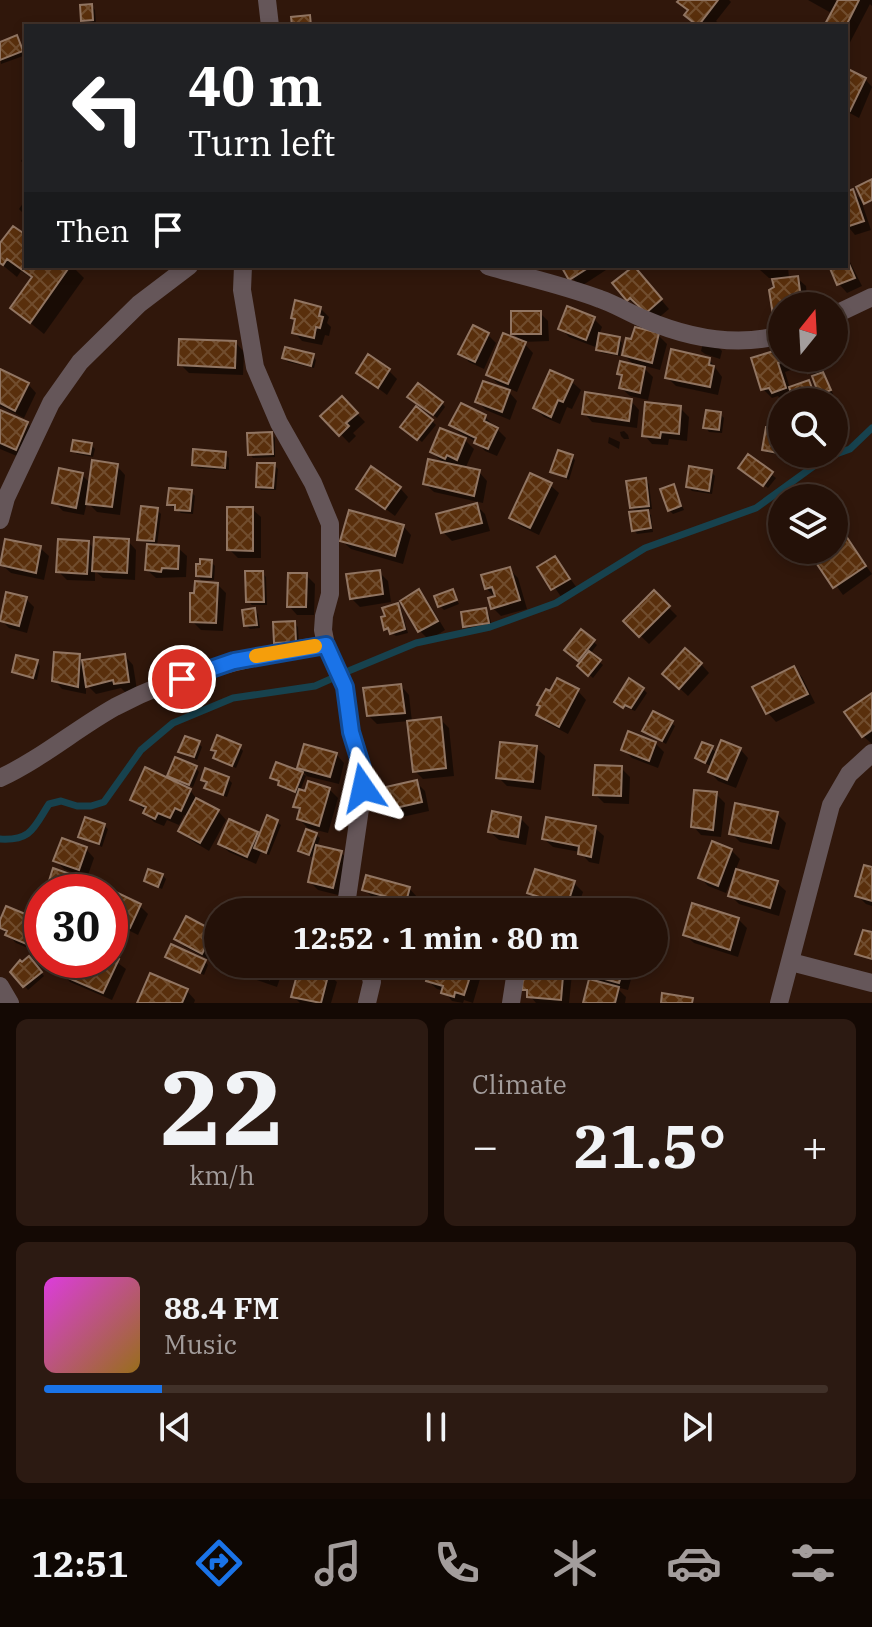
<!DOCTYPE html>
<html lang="en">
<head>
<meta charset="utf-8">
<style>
	body { margin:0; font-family:"IBM Plex Serif",serif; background:#2c1a12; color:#f1f3f6; height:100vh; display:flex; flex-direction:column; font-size:30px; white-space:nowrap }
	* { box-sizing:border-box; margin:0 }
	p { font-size:26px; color:#a39d9c }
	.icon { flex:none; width:44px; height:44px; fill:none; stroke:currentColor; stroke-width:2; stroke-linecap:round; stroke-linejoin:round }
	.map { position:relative; height:1003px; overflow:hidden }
	.drawer { display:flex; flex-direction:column; gap:16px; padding:16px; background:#140904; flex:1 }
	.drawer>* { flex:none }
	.guide { position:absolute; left:24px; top:24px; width:824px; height:244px; border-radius:0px; box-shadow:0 4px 12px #0003,0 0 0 2px #413129; background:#202124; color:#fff; overflow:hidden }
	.needle { width:52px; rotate:18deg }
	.buttons { position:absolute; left:768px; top:292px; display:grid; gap:16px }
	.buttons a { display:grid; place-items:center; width:80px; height:80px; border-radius:50%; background:#241108; box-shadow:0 4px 12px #0003,0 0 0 2px #413129; font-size:40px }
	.speed { position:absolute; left:24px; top:874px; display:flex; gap:16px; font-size:40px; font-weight:700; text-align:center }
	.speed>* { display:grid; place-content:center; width:104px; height:104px; border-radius:50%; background:#241108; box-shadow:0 4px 12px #0003,0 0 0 2px #413129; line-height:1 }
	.speed .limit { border:12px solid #d22; background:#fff; color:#111 }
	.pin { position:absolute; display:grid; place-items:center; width:68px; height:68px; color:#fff; margin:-34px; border:4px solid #fff; border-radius:50%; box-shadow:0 2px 8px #0007 }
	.me { position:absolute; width:88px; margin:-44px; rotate:349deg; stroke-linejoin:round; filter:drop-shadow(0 0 6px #0008) }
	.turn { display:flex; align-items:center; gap:28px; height:168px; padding:0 32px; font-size:36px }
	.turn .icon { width:104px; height:104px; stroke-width:2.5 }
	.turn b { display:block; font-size:56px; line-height:68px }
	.then { display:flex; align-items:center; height:76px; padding:0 32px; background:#0003; gap:16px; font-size:30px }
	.big { font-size:60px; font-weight:700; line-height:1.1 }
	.drawer .widget { flex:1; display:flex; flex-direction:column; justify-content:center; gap:12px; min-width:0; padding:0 28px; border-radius:12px; background:#2c1a12 }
	.drawer .dial { align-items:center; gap:0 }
	.dial b { font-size:104px; line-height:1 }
	.song { display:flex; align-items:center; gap:24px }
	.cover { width:96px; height:96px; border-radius:12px; background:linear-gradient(135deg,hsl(300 70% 55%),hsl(40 70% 35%)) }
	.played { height:8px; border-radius:4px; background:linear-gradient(90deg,#1a73e8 15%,#413129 15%) }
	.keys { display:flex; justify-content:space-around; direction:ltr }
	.heat { display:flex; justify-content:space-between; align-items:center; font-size:44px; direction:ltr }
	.drawer .tiles { flex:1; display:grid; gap:16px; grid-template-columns:1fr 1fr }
	.widget:last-child { grid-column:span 2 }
	.trip { position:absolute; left:204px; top:898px; width:464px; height:80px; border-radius:40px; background:#241108; box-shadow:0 4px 12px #0003,0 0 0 2px #413129; font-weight:700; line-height:80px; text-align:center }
	.menu { display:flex; height:128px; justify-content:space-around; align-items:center; background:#0e0703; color:#a39d9c }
	.menu .icon { width:56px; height:56px }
	.menu .current { color:#1a73e8 }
	.menu b { font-size:36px; color:#f1f3f6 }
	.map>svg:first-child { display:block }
</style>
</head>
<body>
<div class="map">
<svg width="872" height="1003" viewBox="0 0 872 1003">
	<defs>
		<pattern id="building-cross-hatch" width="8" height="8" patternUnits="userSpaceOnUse" patternTransform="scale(2)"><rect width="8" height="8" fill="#592f0c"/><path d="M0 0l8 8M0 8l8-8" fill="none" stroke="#714d2e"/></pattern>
	</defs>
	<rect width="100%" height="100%" fill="#30170b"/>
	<path fill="#0007" d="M681 0H729L731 2 716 21 722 26H699L680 2Z
		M808 0H835L838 3 840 0H872V6L870 4 846 50V26H827L833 14Z
		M92 6 95 10 96 23 87 24 83 20Z
		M17 38 26 55 1 64 0 44Z
		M846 70 865 79 872 87 859 118 846 111Z
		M26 153V166L21 161Z
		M853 192 861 200 871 230 855 235 846 224V194Z
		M26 199V216L19 209Z
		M26 238V266H72L84 278 44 334 12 308 33 279 21 271 17 277 0 263V247Z
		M846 254 862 286 847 293 839 284 831 266H846Z
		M563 266H603L606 270 580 287Z
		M760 266H788L789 279 797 278 806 286 808 306H782V326L775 314 774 278H769L760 270Z
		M642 277 669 309 656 320 628 299Z
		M320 308 329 317 327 323 331 327 329 336 325 335 322 345 302 341 294 332Z
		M540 313 548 321 549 341 523 342 533 353 517 392 497 383 488 374 523 343 513 333Z
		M594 319 602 327 599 335 619 339 622 343 620 356 602 353 598 348 569 337 561 328Z
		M488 335 496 343 484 369 469 362 461 353Z
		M658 335 667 344 660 370 641 365 653 377 648 400 630 396 621 388 623 377 619 373 636 367 622 353Z
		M236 343 244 352 243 375 189 373 180 364Z
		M703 343 718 347 722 351 720 359 705 354 701 351Z
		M780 351 782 358 788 360 791 370 785 372 790 388 808 382 817 391 821 402H796L794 397 782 401 778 396 772 398 763 389Z
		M312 356 316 360 314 368 288 362 284 358Z
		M801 358H816L833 394 824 397 821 394 816 377Z
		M709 359 722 377 718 395 676 386 667 377Z
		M0 371 28 384 36 393 24 418 0 406Z
		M389 371 397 379 387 395 358 373Z
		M572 382 581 390 572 409 567 407 560 424 544 417 535 408Z
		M509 392 517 401 510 420 486 410 477 401Z
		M342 398 365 422 353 433 356 436 349 443 323 416Z
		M414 400 442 403 445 407 437 418Z
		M631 401 639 410 637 428 592 422 584 413Z
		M680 408 689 417 687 441 669 439 668 445 652 444 644 435Z
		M0 412 27 423 40 437 29 461 0 449Z
		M720 414 724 418 722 433 709 432 706 428Z
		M485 417 506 438 497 456 485 451 477 442 460 433 452 425Z
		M432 421 436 425 422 442 407 430Z
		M624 431 628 435 629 439H624L621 436 620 432Z
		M781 431V455L768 453 764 449Z
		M271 434 275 438V457L253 458 250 454Z
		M609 437 620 442 619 449 608 443Z
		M465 440 474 449 465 469 479 472 487 481 483 503 434 492 425 484 445 465 432 452Z
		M91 445 95 449 93 457 77 454 73 450Z
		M225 454 229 458V470L198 468 194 464Z
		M572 457 575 460 569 480 553 472Z
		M748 457 776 478 768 488 744 472Z
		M274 465 278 469 276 490H261L258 486Z
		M117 466 125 475 120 515 97 512 87 502 84 515 63 511 54 502 82 475 91 484Z
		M711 472 715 476 712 494 692 491 688 487Z
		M645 480 649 484 652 509 645 510 651 515 653 532 637 534 634 530 638 513 631 507Z
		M550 485 559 493 539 535 520 526 511 518Z
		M673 486 684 510 673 514 669 510Z
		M358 488H400L408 497 395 516Z
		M191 492 195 496 193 514 181 513 169 504Z
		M477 506 485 514 490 531 452 541 443 532Z
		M252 509 261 517V558H238L229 549Z
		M157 510 161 514 157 546 178 548 187 556 186 577 156 578 147 570 149 543 139 539Z
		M403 526 411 535 403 564 351 549 342 541Z
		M842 533 872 574 843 595 812 552 834 550V538Z
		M128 541 136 550 135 580 103 578 95 571V581L67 580 58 571 88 542 95 550Z
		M40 548 49 556 44 580 11 573 2 565Z
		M555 558 577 588 562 598 540 567Z
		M211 562 215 566 214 580H201L198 576Z
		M510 570 518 578 527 609 501 616 493 608 496 598 486 588Z
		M379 572 388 581 391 602 360 607 351 598Z
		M262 573 266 577 267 605H252L248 601Z
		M306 575 315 584 314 615H297L289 606Z
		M217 584 226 593 223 631 201 630 192 621Z
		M452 591 459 604 444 610 440 606Z
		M419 592 427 600 445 630 429 640 420 631 403 601Z
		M654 593 677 616 649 644 625 621Z
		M26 599 34 607 27 633 9 628 1 620Z
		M397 606 401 609 408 633 396 636 386 629Z
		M254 610 258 614 260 628 250 629 246 625Z
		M485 610 489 614 492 626 469 630 465 626Z
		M294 623 298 627 299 645 279 646 276 642Z
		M581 631 597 645 590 654 603 665 593 678 579 666 582 663 566 649Z
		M79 656 84 662 125 656 133 665 137 690 125 692 121 688 96 694 86 684V694L62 689 54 680Z
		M37 662 40 666 37 680 18 675 14 672Z
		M701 664 709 673 688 696 673 682Z
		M793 668 802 677 815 703 776 722 768 713 755 688Z
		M401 686 409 695 412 722 440 719 449 728 454 776 423 779 415 771 409 721 377 724 368 715Z
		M643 689 647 693 635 711 620 705Z
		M578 691 586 700 568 734 547 723 538 714Z
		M872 695V744L863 736Z
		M671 723 675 726 666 744 644 731Z
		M198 743 202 747 197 760 181 751Z
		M655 743 664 752 658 768 632 758 624 750Z
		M240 747 243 751 236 768 215 758 217 753 214 749Z
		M536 748 545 756 541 790 507 786 498 777Z
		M711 748 718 754 740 749 748 758 736 788 718 781 710 772 712 767 697 758Z
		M336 754 344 763 339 784 306 776 300 791 306 793 329 789 338 798 328 833 308 828 299 819 301 812 296 806 299 794 284 789 281 783 273 777 277 765 307 776 299 768Z
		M196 768 199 772 193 787 181 782 179 785 190 790 198 801 218 811 226 820 209 851 189 839 180 831 188 817 184 815 179 825 167 820 164 826 154 822 145 813 146 811 132 800 179 785 170 775Z
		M621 768 630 777 629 804 604 803 595 794Z
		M228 779 232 783 227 797 210 791 203 780Z
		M416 782 425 791 429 811 393 819 384 810Z
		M716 794 725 803 721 837 701 835 693 826Z
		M777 814 786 823 779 850 740 842 731 833Z
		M520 818 529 827 526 845 499 840 490 832Z
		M277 822 281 825 269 855 261 852 256 864 229 852 220 844 257 834 261 838Z
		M104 826 108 829 102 847 81 837Z
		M595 828 604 836 599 864 589 862 580 852 553 847 544 839Z
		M316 835 320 838 317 847 341 853 350 861 342 896 318 890 310 882 315 859 300 851Z
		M86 849 94 858 87 878 64 869 56 861Z
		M731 850 740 859 735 871 777 883 786 891 779 916 739 904 731 896 737 875 734 874 726 893 708 886 700 877Z
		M872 869V906L866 904 857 895Z
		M162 875 166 879 162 889 146 881Z
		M80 879 88 888 89 892H49Z
		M574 883 583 892 576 912 538 902 530 893Z
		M409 888 417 897 414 909 373 898 364 889Z
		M104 889 140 906 148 914 138 935 110 921V892H103Z
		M187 919 218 938V949L212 961 185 947 176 938Z
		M738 919 747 928 738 957 694 943 685 935Z
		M42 923V954L16 943 0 927Z
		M110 957 126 969 112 1000 70 982 62 973 68 960H110Z
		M167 957 205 961 208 965 204 975Z
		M29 959 44 976 28 990 13 972Z
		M226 964H285L277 987 234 972Z
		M290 964H296L301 969 328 974 337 982 331 1003H300L294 997 299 975 288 968Z
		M433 964H468L480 979 473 1003 464 1000 463 1003 452 1001 444 991 437 989 428 981Z
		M528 964H573L569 1003H536L524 989 532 979 533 970Z
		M595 964 635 965 628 990 616 987 626 997 625 1003H586L603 985 592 974Z
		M187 991 195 1000 194 1003H139Z"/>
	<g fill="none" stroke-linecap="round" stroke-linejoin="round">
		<path stroke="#17424e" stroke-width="7" d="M346 672 416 643 490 627 556 603 645 548 756 508 825 458 850 449 872 428
			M0 839C32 841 34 827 49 804L61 801 77 806H91L104 802 141 750 173 723 233 698 315 686 333 678"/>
	</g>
	<path fill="url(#building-cross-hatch)" stroke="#917562" stroke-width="2" d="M679 0H718L698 26 684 15 688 10 677 2Z
		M838 0H859L846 26H824Z
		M92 4 93 20 81 21 80 5Z
		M310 15 311 26H292L291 17Z
		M17 35 23 51 0 60V42Z
		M846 68 866 78 850 111 846 109Z
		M872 179V200L864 204 856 187Z
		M853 189 864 221 846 227V192Z
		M13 226 26 235V266H70L30 323 10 308 32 277 7 259 3 265 0 263V243Z
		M846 257 855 278 837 285 829 266H846Z
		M561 266H591L569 280Z
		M634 266 662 299 646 313 630 298 627 301 612 283Z
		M798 276 802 306H782V324L778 325 776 315H773L769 290 774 287 772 279Z
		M295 300 321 307 319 316 323 317 320 328 316 327 314 338 292 333 295 319 291 318Z
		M567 306 595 317 586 340 558 329Z
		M511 311H541V334H511Z
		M473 325 489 333 475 362 458 354Z
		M635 327 659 333 652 363 622 355 626 338 631 339Z
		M503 333 526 342 508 384 486 375Z
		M599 333 620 337 617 354 596 350Z
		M179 339 236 341 235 368 178 365Z
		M285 347 314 354 311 366 282 358Z
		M671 349 710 358 709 365 714 366 710 387 665 378Z
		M780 349 784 361 778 363 786 388 772 393 769 388 761 390 751 358Z
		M368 354 390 369 378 388 356 373Z
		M798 358H816L820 367 808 373Z
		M620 361 645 367 640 393 619 388 622 375 617 374Z
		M0 369 29 383 15 411 0 403Z
		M550 370 573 380 563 402 558 400 551 417 533 408Z
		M823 372 831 390 819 395 812 376Z
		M809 380 817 402H794L789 387Z
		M483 381 510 390 502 412 475 402Z
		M418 383 443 402 433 415 407 397Z
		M585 392 632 399 629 421 582 414Z
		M342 396 358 413 346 423 349 426 339 436 320 416Z
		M645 402 681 406 679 434 661 432 660 438 642 436Z
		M461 403 486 415 484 421 498 428 488 449 474 443 476 438 449 425Z
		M416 406 433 420 417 440 400 427Z
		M0 410 28 422 16 450 0 443Z
		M706 410 721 412 719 430 703 428Z
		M766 427 782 429 778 453 762 450Z
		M440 428 466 438 457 460 447 455 445 459 430 452Z
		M272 432 273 454 248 455 247 433Z
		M73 440 92 443 90 454 71 451Z
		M193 449 226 452 225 468 192 465Z
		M558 450 573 455 566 477 550 472Z
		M748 454 773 472 763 486 738 468Z
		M428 459 480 470 474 496 423 484Z
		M92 460 118 464 112 507 86 504Z
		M257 463H275L273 488 256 487Z
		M371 466 401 487 385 509 356 489Z
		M689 466 712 470 709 491 686 487Z
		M59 468 83 473 76 508 52 503Z
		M530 473 552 483 530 528 509 518Z
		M646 478 649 506 630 508 626 481Z
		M674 484 681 506 668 511 660 489Z
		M169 488 192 490 190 511 175 510V505H167Z
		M477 503 482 523 441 533 436 514Z
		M141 506 158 508 154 541 137 540Z
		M227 507H253V551L227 550Z
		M349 510 404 525 395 556 340 541Z
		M648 510 651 528 632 531 629 512Z
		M842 530 866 566 833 588 809 552 834 550V535Z
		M94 537 129 539 127 573 92 571Z
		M5 539 41 546 36 573 0 565Z
		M58 539 89 541 87 574 56 572Z
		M147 544 179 546 178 569 162 568 161 572 145 570Z
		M555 556 570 579 551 590 537 567Z
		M200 559 212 560 211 577 196 576V564H200Z
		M510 567 520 600 491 609 488 598 495 596 492 587 485 589 481 575Z
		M380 570 383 594 350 599 346 574Z
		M245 571H263L264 602H246Z
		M288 573H307L306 607H287Z
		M195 581 218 583 216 623 190 622V593H194Z
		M419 589 438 621 418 632 400 601Z
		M453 589 457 600 438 607 434 596Z
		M654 590 670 606 639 637 623 621Z
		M6 592 27 597 19 626 0 621Z
		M398 603 405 629 390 634 388 628 384 630 381 617 385 616 382 608Z
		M255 608 257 625 244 626 242 610Z
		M486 608 489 623 463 627 461 612Z
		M295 621 296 642 274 643 273 622Z
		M581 629 595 640 578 661 564 650Z
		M685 648 702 663 679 689 662 674Z
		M589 651 601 660 588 676 577 666Z
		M54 652 80 654 78 687 52 681Z
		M125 654 129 682 114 684 113 680 86 687 82 660Z
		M16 655 38 660 33 678 12 672Z
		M794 666 808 694 766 714 752 687Z
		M557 678 579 689 559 727 536 715 540 706 537 705 546 689 550 691Z
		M629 678 644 688 631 708 625 705 623 708 614 702Z
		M401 684 405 713 367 716 363 688Z
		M872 693V730L862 737 844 712Z
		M653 711 673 721 662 741 642 731Z
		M441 717 446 768 413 772 407 721Z
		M628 731 656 742 649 761 621 750Z
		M217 735 241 745 232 766 213 758 216 751 211 750Z
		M185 736 200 741 194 757 178 752Z
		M721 740 741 748 727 780 708 772Z
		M500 742 537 746 533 782 496 778Z
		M702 742 713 746 705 763 695 758Z
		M304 744 337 753 330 777 297 768Z
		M175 757 197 766 189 785 167 776Z
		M276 762 303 772 295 792 278 785 279 781 270 778Z
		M595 765 622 766 621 796 593 795Z
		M145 767 191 789 181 811 175 808 170 818 158 813 155 819 143 813 146 807 130 800Z
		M205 768 229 777 223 795 204 788 207 782 201 780Z
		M417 780 422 802 382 811 377 789Z
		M308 781 330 788 319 826 297 819 300 808 293 807 299 789 305 791Z
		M694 790 717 792 713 830 691 827Z
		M196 798 219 810 200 843 178 831Z
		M735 803 778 812 771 843 729 834Z
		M492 811 521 817 518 837 488 832Z
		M267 815 278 820 266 853 254 848Z
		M85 817 105 824 99 844 78 837Z
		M546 817 596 826 591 857 578 854 579 846 542 839Z
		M229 819 258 832 247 857 218 844Z
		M306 829 317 833 309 855 298 851Z
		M62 838 87 847 79 870 53 861Z
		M712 841 732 849 718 886 698 878Z
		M316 845 342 851 333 888 308 882Z
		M864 865 872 867V901L855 896Z
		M53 868 81 878 76 892H48L50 884H48Z
		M148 869 163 874 158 887 144 881Z
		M535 869 575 881 567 906 527 893Z
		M736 869 778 881 770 908 728 896Z
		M366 875 410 887 406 902 362 890Z
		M103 886 141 904 130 928 110 918V892H100Z
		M692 903 739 918 730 950 683 935Z
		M6 906 42 921V947L37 945 36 948 5 935 7 931 0 928V920Z
		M186 916 214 931 202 954 174 939Z
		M863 930 872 932V959L855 954Z
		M171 944 206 960 200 973 165 957Z
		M110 955 119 959 103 993 59 974 66 960H110Z
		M29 956 42 972 23 987 10 972 20 960 22 962Z
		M223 964H274L269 979Z
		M300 964 329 972 321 1003 291 997Z
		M431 964H467L466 966 473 968 464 995 455 992 454 997 441 993 443 986 426 981Z
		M526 964H564L561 1000 527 997V990H522L523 976 530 977 531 967Z
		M593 964H625L619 983 590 975Z
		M150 973 188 989 182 1003H137Z
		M589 979 619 987 615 1003H583Z
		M662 993 693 998 692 1003H661Z"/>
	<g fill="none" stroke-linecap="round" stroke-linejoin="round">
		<path stroke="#655659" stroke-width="18" d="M267 0 270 26
			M243 266 242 290 255 367 279 423 313 483 330 524V594L324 616 323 630 326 645 345 687 351 732 362 768 363 788 345 912
			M488 266C525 277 563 285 600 299 615 304 629 313 644 319 688 338 736 347 782 335
			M834 315 872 297
			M0 520 6 498 51 403 80 362 139 304 189 266
			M0 778C41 759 76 729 115 707 181 672 253 655 326 645
			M791 962 872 983
			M354 964 370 974 372 982 367 1003
			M0 986 10 1003
			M511 1003 517 964
			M779 1003 831 805 849 774 872 753"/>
	</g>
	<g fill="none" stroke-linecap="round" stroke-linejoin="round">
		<defs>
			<path id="route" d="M182 679 234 661 326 645 345 687 351 732 362 768 363 788"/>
		</defs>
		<use href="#route" stroke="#114b97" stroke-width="20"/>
		<use href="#route" stroke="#1a73e8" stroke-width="14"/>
		<path stroke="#f59e0b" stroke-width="14" d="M256 656 315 646"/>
	</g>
</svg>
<div class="buttons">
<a><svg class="needle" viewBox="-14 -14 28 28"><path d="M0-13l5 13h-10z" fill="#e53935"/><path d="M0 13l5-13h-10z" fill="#a39d9c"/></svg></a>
<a><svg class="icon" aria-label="search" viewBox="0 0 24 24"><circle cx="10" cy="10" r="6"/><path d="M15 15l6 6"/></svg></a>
<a><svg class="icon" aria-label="layers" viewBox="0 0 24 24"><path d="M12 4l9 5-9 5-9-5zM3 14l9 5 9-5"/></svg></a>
</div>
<div class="speed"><div class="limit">30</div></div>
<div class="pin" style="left:182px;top:679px;background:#d93025"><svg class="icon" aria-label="arrive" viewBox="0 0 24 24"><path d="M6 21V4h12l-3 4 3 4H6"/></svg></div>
<svg class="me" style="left:363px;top:788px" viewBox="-20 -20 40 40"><path d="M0-17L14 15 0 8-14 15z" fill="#1a73e8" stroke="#fff" stroke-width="4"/></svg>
<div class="trip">12:52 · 1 min · 80 m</div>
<div class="guide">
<div class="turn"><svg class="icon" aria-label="left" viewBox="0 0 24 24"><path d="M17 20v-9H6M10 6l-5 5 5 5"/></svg><div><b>40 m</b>Turn left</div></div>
<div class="then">Then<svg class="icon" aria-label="arrive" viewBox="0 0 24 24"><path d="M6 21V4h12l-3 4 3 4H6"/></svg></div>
</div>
</div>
<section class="drawer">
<div class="tiles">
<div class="widget dial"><b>22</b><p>km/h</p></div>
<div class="widget"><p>Climate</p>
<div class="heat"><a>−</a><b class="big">21.5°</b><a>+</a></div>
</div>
<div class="widget">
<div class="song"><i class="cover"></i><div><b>88.4 FM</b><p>Music</p></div></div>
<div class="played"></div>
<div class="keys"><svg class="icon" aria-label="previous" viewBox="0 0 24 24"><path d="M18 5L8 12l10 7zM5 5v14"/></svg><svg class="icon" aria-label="pause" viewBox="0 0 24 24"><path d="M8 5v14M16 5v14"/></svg><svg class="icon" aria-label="next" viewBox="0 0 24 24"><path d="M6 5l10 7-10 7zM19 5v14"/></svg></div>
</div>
</div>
</section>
<nav class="menu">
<b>12:51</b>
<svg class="icon current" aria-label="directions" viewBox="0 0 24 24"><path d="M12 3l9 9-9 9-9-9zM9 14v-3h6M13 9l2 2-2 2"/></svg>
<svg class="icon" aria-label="music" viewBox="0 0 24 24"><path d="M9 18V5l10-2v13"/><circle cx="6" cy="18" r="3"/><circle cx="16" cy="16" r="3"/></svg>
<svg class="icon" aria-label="phone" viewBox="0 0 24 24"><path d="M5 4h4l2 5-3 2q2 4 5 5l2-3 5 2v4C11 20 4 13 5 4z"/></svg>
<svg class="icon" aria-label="climate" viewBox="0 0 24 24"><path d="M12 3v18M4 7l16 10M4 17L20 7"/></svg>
<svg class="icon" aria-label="car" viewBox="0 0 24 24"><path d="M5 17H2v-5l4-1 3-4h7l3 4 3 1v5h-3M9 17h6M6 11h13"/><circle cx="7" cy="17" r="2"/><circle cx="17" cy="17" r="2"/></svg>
<svg class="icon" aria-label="filters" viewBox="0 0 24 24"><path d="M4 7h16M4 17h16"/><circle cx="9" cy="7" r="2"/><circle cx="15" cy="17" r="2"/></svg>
</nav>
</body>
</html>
